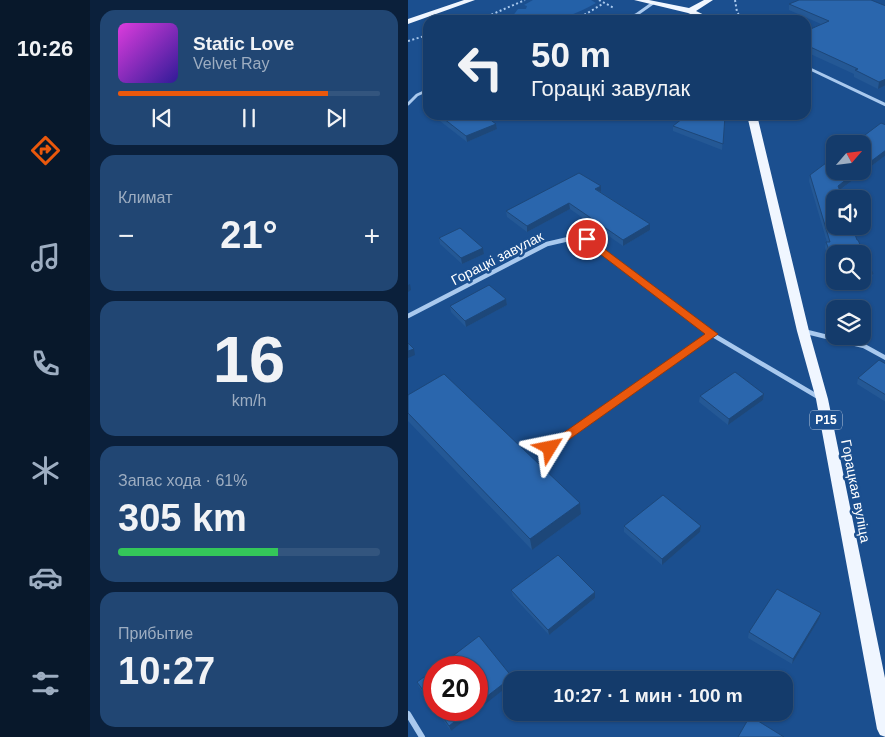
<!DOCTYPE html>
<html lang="ru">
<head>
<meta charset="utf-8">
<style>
	body { margin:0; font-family:Arial,sans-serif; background:#214673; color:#f1f3f6; height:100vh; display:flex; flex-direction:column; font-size:19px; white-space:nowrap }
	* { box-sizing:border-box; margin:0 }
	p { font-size:16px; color:#9dadc1 }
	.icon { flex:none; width:28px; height:28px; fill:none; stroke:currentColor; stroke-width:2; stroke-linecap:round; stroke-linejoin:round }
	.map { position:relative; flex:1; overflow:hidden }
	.details { display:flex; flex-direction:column; gap:10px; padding:10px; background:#0b203b; width:318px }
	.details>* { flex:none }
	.banner { position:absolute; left:15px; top:15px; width:388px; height:105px; border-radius:15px; box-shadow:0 1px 4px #0004,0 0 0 1px #33557e; background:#143b6b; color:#f1f3f6; overflow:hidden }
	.needle { width:32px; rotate:62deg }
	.fabs { position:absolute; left:418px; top:135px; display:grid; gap:10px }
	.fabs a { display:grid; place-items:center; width:45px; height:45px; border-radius:10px; background:#143b6b; box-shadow:0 1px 4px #0004,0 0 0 1px #33557e; font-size:25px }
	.speed { position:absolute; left:15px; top:656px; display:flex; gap:10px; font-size:25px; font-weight:700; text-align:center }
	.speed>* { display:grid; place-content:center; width:65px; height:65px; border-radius:50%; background:#143b6b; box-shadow:0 1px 4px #0004,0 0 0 1px #33557e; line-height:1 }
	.speed .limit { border:8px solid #d22; background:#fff; color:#111 }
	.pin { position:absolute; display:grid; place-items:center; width:42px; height:42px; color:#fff; margin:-21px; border:2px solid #fff; border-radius:50%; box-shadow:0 1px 5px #0007 }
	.me { position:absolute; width:55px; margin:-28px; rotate:55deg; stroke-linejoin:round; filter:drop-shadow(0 0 4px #0008) }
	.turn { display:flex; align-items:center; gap:18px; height:105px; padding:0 25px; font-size:22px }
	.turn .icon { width:65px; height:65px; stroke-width:2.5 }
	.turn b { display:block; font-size:35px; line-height:42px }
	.big { font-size:38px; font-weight:700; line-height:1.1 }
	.details .card { flex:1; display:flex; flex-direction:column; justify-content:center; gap:8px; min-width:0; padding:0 18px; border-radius:15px; background:#214673 }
	.details .dial { align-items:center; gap:0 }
	.dial b { font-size:65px; line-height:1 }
	.song { display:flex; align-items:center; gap:15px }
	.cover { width:60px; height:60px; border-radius:8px; background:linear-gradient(135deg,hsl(300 70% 55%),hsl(250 70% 35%)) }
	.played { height:5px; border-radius:2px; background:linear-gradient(90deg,#ea580c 80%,#33557e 80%) }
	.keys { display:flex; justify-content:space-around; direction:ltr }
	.heat { display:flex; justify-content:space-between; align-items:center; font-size:28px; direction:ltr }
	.charge { height:8px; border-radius:4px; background:linear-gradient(90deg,#34c759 61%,#33557e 0) }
	.trip { position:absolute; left:95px; top:671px; width:290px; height:50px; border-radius:15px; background:#143b6b; box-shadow:0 1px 4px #0004,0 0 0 1px #33557e; font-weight:700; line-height:50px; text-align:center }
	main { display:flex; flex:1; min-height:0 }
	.tabs { display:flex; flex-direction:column; width:90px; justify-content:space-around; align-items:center; background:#08182b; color:#9dadc1 }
	.tabs .icon { width:35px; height:35px }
	.tabs .selected { color:#ea580c }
	.tabs b { font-size:22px; color:#f1f3f6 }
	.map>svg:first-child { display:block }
</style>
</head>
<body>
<main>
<nav class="tabs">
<b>10:26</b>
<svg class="icon selected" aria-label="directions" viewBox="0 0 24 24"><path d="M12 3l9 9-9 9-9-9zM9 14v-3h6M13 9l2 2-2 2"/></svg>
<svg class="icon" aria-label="music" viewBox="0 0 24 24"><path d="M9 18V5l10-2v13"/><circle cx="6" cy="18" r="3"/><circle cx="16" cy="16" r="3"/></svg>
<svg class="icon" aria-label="phone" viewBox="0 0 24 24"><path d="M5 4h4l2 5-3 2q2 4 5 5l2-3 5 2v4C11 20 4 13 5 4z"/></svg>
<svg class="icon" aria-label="climate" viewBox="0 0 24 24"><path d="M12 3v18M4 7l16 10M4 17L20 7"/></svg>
<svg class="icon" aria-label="car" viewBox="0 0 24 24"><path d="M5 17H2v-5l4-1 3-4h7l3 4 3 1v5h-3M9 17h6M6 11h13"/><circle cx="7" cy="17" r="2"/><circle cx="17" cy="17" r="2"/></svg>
<svg class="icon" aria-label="filters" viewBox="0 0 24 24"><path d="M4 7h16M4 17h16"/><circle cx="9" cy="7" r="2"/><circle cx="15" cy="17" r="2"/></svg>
</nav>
<section class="details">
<div class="card">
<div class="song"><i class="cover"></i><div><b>Static Love</b><p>Velvet Ray</p></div></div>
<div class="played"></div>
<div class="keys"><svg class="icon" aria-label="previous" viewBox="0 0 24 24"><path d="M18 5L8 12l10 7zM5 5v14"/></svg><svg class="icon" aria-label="pause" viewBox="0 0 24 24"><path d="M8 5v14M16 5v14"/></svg><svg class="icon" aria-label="next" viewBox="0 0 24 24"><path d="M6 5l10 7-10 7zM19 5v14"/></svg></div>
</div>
<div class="card"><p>Климат</p>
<div class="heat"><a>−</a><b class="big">21°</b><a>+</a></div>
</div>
<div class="card dial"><b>16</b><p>km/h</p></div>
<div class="card"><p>Запас хода · 61%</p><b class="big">305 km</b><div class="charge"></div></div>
<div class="card"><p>Прибытие</p><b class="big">10:27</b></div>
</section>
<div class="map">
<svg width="478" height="737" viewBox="0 0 478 737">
	<rect width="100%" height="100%" fill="#1b4f8f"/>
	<path fill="#2461a8" d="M125 0H183L188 3C160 19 136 25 104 17L110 9H118L119 6 116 5Z"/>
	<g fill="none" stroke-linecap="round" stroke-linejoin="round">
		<path stroke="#a9c9ee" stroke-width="2" stroke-dasharray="2 2.5" stroke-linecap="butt" d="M191 0 206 8
			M327 0 329 12 334 20
			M71 20 117 0
			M159 20 178 14 196 3
			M0 41 20 35"/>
		<path stroke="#a9c9ee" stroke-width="3" d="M183 419 305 335"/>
		<path stroke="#a9c9ee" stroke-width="4.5" d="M142 448 185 418"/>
		<path stroke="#a9c9ee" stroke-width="3" d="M216 20 228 15 245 3
			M398 67 478 105
			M0 104 9 95 20 90"/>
		<path stroke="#a9c9ee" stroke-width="4.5" d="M0 316 139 244 165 238 179 239 305 335 412 398
			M395 331 456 346 478 358"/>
		<path stroke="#a9c9ee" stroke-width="6" d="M0 714 14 737"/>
		<path fill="#f0f6ff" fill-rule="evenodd" d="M56 0H67L0 24V19Z
			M226 0H241L281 8 296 0H305L288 11 307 20H296L280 13Z
			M339 115H349L401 331 420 399 478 683V737L472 735 469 729 408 399 389 331Z"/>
	</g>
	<path fill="#245895" d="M381 4 478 6V85L470 89 446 77V74L398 52V31L413 24 381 10Z
		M31 115 88 124 89 129 59 142 32 121Z
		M317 116 314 150 265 131V126Z
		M478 125V155L432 190 449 240 465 274 463 280H454V254H426V273L417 248 418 242H419L401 181 402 175Z
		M193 186V192L242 224V230L215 246 162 209 119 232 99 217 98 211Z
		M31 238 75 248 76 254 54 264 32 244Z
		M98 299 99 305 58 327 43 312 42 306Z
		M478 364V402L449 384 450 378Z
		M356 394 355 400 320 425 291 402 292 396Z
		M0 395 172 503 173 514 124 550 0 421Z
		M216 526H293L292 532 254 565 216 532Z
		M103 590 187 592V598L141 635 105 596Z
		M413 613 411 619 384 664 340 638 341 632Z
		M26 670V708L11 687 9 682Z
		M28 710H69L43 731Z"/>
	<path fill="#1d4779" d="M478 79V85L470 89 471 82Z
		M88 124 89 129 59 142 58 136Z
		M478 150V155L429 192 430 186 449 171H454V168Z
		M193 186V192L187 189Z
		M161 203 162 209 119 232V226Z
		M242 224V230L215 246V240Z
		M75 248 76 254 54 264 53 258Z
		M2 284 3 290 0 292V285Z
		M98 299 99 305 58 327 57 321Z
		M6 349 7 355 0 358V351Z
		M356 394 355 400 320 425 321 419Z
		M172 503 173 514 124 550 122 539Z
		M293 526 292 532 254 565V559Z
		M187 592V598L141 635 140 630Z
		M413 613 411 619 384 664 385 659Z
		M104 677 105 680H104V683L43 731 41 726 61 710H69V704Z"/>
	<path fill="#2a66ad" stroke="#1d4779" d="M391 0H463L478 6V79L471 82 447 70 450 69 398 45V31L421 21 381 4Z
		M86 15 92 20H67Z
		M31 115H76L88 124 58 136Z
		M279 115 317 116 315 144 265 126Z
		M473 123 478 125V150L454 168V144H445Z
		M426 157V171H449L430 186 435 199H426V226H444L449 240H450L465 274H454V254H426V263L418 242H422L402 175Z
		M171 173 193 186 187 189 242 224 215 240 161 203 119 226 98 211Z
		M52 228 75 248 53 258 31 238Z
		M81 285 98 299 57 321 42 306Z
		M0 343 6 349 0 351Z
		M471 360 478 364V395L450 378Z
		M327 372 356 394 321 419 292 396Z
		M36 374 172 503 122 539 0 413V395Z
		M255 495 293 526 254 559 216 526Z
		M150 555 187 592 140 630 103 590Z
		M369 589 413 613 385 659 341 632Z
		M71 636 104 677 69 704V668H29Z
		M26 670V705L9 682Z
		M30 710H61L41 726Z
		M342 716 376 737H330Z"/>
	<path fill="#ea580c" stroke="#983908" d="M179 236 310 334 142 453 138 452 136 448 138 445 297 334 175 241 174 239Z"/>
	<g text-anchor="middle" stroke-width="5" stroke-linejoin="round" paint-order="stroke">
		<rect fill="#1b4f8f" stroke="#bbcadd" stroke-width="1" x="402" y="410.5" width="32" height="19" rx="4"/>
		<g font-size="12" font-weight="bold" fill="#fff">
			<text x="418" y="424">Р15</text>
		</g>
		<g font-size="14" fill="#fff" stroke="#1b4f8f">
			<text transform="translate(89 258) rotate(-27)" y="5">Горацкі завулак</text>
			<text transform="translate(448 491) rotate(79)" y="5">Горацкая вуліца</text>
		</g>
	</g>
</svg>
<div class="fabs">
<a><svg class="needle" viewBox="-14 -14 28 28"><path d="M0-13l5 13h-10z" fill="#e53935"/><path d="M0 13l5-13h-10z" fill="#9dadc1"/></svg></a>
<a><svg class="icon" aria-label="sound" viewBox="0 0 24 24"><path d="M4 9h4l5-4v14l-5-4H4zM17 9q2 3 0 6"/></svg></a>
<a><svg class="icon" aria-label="search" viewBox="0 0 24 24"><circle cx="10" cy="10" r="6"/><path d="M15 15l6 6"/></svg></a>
<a><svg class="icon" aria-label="layers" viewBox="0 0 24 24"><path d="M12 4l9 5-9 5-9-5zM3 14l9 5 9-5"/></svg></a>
</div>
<div class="speed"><div class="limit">20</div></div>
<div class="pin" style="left:179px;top:239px;background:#d93025"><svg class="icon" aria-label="arrive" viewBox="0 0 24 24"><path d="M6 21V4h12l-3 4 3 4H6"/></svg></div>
<svg class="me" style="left:142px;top:448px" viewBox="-20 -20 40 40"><path d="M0-17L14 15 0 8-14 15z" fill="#ea580c" stroke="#fff" stroke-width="4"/></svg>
<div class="trip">10:27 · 1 мин · 100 m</div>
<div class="banner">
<div class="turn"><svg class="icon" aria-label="left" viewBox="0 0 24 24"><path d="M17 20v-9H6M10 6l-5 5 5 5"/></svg><div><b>50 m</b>Горацкі завулак</div></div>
</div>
</div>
</main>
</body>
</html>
